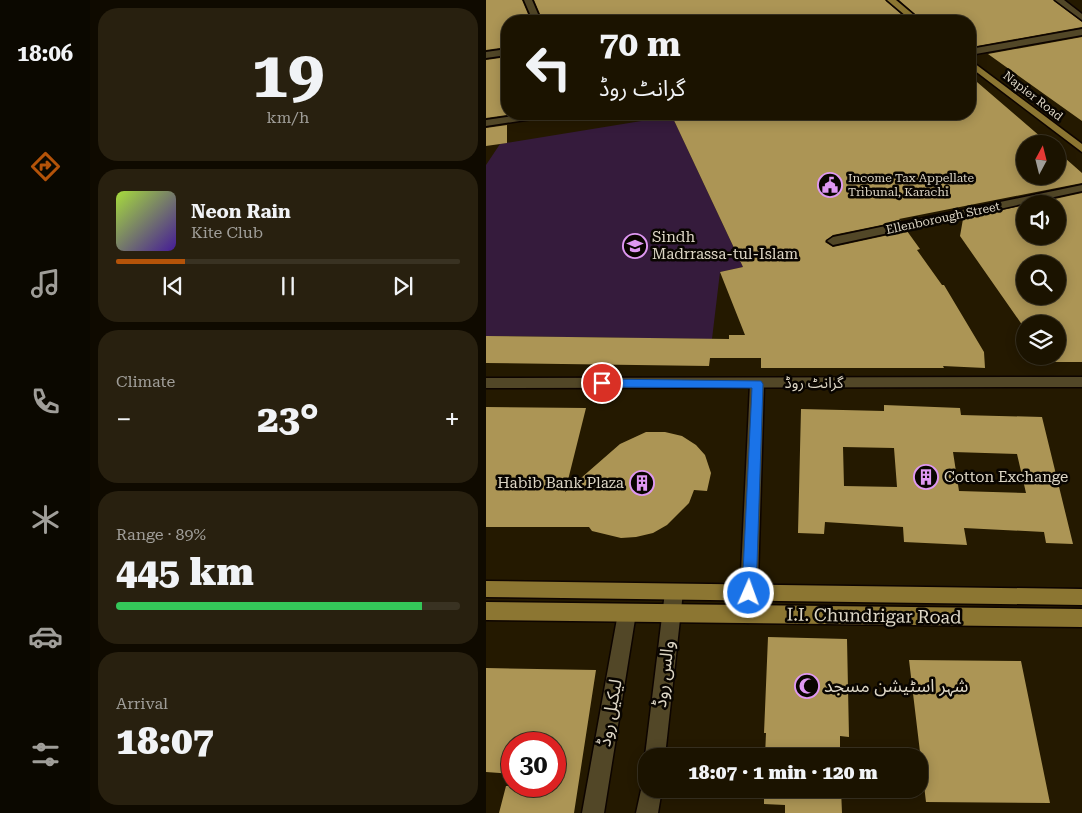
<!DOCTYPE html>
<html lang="en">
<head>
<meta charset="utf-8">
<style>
	body { margin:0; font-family:"Roboto Serif","Noto Sans Arabic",serif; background:#28200f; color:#f1f3f6; height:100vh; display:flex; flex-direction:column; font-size:19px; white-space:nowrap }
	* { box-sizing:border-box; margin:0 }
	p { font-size:16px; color:#a09e99 }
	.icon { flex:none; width:28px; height:28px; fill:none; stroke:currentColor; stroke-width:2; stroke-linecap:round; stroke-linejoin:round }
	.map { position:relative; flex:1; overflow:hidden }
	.drawer { display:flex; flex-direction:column; gap:8px; padding:8px; background:#0f0a00; width:396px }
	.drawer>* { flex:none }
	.hud { position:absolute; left:15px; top:15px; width:475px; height:105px; border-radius:20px; box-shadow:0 2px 12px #0003,0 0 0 1px #393222; background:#1b1300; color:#f1f3f6; overflow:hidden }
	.needle { width:32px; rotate:7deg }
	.buttons { position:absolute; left:530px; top:135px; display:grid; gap:10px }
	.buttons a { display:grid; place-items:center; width:50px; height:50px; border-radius:50%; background:#1b1300; box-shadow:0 2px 12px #0003,0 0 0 1px #393222; font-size:25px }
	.speed { position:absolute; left:15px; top:732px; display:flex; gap:10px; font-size:25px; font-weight:700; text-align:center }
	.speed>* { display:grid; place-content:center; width:65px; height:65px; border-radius:50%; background:#1b1300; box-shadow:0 2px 12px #0003,0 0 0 1px #393222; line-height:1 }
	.speed .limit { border:8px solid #d22; background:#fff; color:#111 }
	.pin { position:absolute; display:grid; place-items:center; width:42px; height:42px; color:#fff; margin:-21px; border:2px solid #fff; border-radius:50%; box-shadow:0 1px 5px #0007 }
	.me { position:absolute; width:55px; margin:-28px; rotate:2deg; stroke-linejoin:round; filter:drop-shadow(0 0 4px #0008) }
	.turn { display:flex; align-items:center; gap:18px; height:105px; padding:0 15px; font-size:22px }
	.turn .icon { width:65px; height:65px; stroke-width:2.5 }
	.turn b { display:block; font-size:35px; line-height:42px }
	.big { font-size:38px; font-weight:800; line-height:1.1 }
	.drawer .card { flex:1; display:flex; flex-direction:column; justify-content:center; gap:8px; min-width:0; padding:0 18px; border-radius:20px; background:#28200f }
	.drawer .dial { align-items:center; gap:0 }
	.dial b { font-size:65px; line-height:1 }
	.song { display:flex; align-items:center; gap:15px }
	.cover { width:60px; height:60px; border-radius:8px; background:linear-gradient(135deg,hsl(80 70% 55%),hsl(260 70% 35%)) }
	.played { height:5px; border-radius:2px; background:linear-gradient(90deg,#b45309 20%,#393222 20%) }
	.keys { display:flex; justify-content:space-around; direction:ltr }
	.heat { display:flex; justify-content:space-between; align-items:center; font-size:28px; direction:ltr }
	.charge { height:8px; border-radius:4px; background:linear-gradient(90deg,#34c759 89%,#393222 0) }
	.trip { position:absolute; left:152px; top:748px; width:290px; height:50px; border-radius:20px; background:#1b1300; box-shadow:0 2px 12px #0003,0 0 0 1px #393222; font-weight:800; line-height:50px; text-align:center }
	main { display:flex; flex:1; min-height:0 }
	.tab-bar { display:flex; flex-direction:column; width:90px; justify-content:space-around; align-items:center; background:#0b0800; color:#a09e99 }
	.tab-bar .icon { width:35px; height:35px }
	.tab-bar .active { color:#b45309 }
	.tab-bar b { font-size:22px; color:#f1f3f6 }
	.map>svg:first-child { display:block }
</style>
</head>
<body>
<main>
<nav class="tab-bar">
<b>18:06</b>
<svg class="icon active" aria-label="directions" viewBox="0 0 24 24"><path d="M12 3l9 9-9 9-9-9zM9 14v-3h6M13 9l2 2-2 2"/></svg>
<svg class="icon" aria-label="music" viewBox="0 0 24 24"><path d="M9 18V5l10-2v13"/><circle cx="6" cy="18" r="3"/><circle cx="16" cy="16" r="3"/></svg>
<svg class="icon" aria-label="phone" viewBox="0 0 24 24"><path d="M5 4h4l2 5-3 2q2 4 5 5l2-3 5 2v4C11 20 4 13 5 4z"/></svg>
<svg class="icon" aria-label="climate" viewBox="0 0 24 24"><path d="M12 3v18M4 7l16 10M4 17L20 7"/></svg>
<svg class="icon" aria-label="car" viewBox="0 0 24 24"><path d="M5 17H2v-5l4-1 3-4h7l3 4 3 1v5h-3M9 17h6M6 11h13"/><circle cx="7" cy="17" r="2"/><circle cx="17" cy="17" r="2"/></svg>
<svg class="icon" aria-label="filters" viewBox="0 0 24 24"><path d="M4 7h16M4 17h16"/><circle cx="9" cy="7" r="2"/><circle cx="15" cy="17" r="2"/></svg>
</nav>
<section class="drawer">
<div class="card dial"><b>19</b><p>km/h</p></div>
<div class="card">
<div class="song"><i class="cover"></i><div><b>Neon Rain</b><p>Kite Club</p></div></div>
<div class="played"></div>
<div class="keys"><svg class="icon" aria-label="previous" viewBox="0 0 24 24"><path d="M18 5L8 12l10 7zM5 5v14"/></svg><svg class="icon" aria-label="pause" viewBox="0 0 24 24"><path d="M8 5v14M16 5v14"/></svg><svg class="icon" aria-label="next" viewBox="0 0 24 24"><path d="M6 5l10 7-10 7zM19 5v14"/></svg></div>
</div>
<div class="card"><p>Climate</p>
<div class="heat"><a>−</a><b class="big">23°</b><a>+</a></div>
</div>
<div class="card"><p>Range · 89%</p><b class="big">445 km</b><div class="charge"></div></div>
<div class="card"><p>Arrival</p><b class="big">18:07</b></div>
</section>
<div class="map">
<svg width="596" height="813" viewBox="0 0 596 813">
	<rect width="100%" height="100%" fill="#241900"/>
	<path fill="#351b3c" d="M186 116 257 267 234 272 226 339 0 336V165L14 144Z"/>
	<path fill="#ac9555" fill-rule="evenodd" d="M0 0H36L45 21H21V47L0 50Z
		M48 0H399L423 21H57Z
		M413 0H567L596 22V27L491 46 484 41V21H437Z
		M596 37V121L502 54Z
		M21 57V115L0 118V60Z
		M484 76 563 144H539V176H571V151L596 173V183L413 219 415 221 347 235 339 242 347 247 421 231 434 249 431 250 456 285H458L498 352 499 368 457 366 458 368H275V358H224L223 366 0 363V336L243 339V335H259L234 272 257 267 185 114H484Z
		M21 125V143L0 146V128Z
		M596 193V362H561L557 356H571V324H539V329L474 236 477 219 539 205V236H571V204H546ZM539 264H571V296H539Z
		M398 405 474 408 475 415 556 417 587 544 560 543 558 532 478 528 481 545 418 542 417 527 339 522 338 534 312 533 315 409 398 411ZM357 447 408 448 411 487 358 486ZM467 452 531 454 540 493 473 491Z
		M0 407 100 408 79 492 134 444 160 432H179L196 436 210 445 219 455 225 473 221 491 208 490 203 503 181 525 167 533 150 537 135 538 106 531 103 527H0Z
		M282 637 361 639 363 737 354 736V756H279L280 733H278Z
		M423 660 535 661 564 803 440 802Z
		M0 668 110 670 88 813H13L20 786H69V744H26V774L0 772Z
		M278 789H355L356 813H299V805L278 804Z"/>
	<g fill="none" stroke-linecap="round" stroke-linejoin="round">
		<defs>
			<path id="street" d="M38 0H46L55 21H47Z
				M21 49V55L0 58V52Z
				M596 185V191L347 245 341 241 347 237Z
				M271 379 276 380 278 384 271 614 269 620 262 623 255 620 253 614 264 384 266 380Z
				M141 604 148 607 150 613 118 813H96L132 613 134 607Z"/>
			<path id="secondary" d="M569 0H578L596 14V20Z
				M596 29V35L484 55V49Z
				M41 114H64L59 117 0 126V120Z
				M596 377V387L0 388V378Z
				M188 584 194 586 197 592 179 756H161V763L159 756 179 592 182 586Z
				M161 780V789H176L172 813H150L157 781Z"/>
			<path id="primary" d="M401 0H410L435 21H426Z
				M484 60 596 144V152L484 67Z
				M0 581 596 589V605L0 597Z
				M0 602 596 609V627L0 620Z"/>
		</defs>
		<use href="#street" stroke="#0d0400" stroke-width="3"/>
		<use href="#secondary" stroke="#0d0400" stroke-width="3"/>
		<use href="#primary" stroke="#0d0400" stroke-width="3"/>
		<use href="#street" fill="#524727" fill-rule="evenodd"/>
		<use href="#secondary" fill="#524727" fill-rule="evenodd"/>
		<use href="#primary" fill="#8c7632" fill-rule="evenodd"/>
	</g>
	<path fill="#1a73e8" stroke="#114b97" d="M116 379 275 381 277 384 270 593 268 597 263 599 258 597 256 593 266 388 116 387 111 383Z"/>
	<defs>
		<symbol id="civic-ring" viewBox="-11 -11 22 22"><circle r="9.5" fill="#090500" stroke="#df98f2" stroke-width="1.5"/><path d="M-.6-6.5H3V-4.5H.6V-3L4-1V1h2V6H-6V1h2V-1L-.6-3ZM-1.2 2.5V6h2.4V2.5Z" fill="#df98f2"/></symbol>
		<symbol id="university-ring" viewBox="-11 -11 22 22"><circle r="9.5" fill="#090500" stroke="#df98f2" stroke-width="1.5"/><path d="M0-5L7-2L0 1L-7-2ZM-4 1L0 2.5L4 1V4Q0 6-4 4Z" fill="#df98f2"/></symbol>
		<symbol id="building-ring" viewBox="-11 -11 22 22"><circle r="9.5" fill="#090500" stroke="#df98f2" stroke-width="1.5"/><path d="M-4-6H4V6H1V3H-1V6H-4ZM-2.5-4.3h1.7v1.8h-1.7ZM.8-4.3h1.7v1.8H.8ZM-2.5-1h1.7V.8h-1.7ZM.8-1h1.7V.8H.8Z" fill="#df98f2"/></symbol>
		<symbol id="mosque-ring" viewBox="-11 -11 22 22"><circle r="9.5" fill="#090500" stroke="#df98f2" stroke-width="1.5"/><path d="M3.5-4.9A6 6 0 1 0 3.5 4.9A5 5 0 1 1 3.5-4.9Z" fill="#df98f2"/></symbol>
	</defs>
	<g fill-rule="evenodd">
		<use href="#civic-ring" x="330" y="171" width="28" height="28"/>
		<use href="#university-ring" x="135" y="232" width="28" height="28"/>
		<use href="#building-ring" x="426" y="463" width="28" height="28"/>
		<use href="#building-ring" x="142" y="469" width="28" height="28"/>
		<use href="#mosque-ring" x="307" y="672" width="28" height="28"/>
	</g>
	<g text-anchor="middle" stroke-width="5" stroke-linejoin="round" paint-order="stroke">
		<g font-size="12" fill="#ddd6c5" stroke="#090500">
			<text transform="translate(547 96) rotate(38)" y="4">Napier Road</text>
			<text transform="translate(457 218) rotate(-12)" y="4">Ellenborough Street</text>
		</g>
		<g font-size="12" fill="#ddd6c5" stroke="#090500" text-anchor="start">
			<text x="362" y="182">Income Tax Appellate<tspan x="362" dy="14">Tribunal, Karachi</tspan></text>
		</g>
		<g font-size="15" fill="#ddd6c5" stroke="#090500" text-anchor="start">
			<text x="166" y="242">Sindh<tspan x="166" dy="17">Madrrassa-tul-Islam</tspan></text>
			<text x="458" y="482">Cotton Exchange</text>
			<text x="138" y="488" text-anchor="end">Habib Bank Plaza</text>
		</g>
		<g font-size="15" fill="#ddd6c5" stroke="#090500">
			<text x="328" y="388">گرانٹ روڈ</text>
		</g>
		<g font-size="18" fill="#ddd6c5" stroke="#090500">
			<text transform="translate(388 616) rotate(1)" y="6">I.I. Chundrigar Road</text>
			<text transform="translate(178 674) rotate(-83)" y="6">والس روڈ</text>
			<text transform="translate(124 713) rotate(-80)" y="6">لیکیل روڈ</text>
		</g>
		<g font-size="18" fill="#ddd6c5" stroke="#090500" text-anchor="start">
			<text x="338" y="692">شہر اسٹیشن مسجد</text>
		</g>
	</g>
</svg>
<div class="buttons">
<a><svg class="needle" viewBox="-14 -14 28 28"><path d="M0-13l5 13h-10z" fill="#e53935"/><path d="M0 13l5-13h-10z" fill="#a09e99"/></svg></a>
<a><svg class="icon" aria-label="sound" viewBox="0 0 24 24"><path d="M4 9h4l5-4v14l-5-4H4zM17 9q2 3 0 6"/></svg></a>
<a><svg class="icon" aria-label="search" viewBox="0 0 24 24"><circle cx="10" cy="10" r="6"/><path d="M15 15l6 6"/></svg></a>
<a><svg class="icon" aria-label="layers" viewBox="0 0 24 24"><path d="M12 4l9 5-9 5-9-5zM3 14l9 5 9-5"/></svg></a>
</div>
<div class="speed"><div class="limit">30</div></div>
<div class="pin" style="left:116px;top:383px;background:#d93025"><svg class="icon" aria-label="arrive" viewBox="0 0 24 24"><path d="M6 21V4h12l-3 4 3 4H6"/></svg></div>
<svg class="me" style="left:263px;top:593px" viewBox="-20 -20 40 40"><circle r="17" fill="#1a73e8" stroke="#fff" stroke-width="3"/><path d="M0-11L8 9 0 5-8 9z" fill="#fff"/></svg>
<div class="trip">18:07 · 1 min · 120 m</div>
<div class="hud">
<div class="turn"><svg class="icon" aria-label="left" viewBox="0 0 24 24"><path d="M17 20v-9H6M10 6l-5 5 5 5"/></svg><div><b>70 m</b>گرانٹ روڈ</div></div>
</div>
</div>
</main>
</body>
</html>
